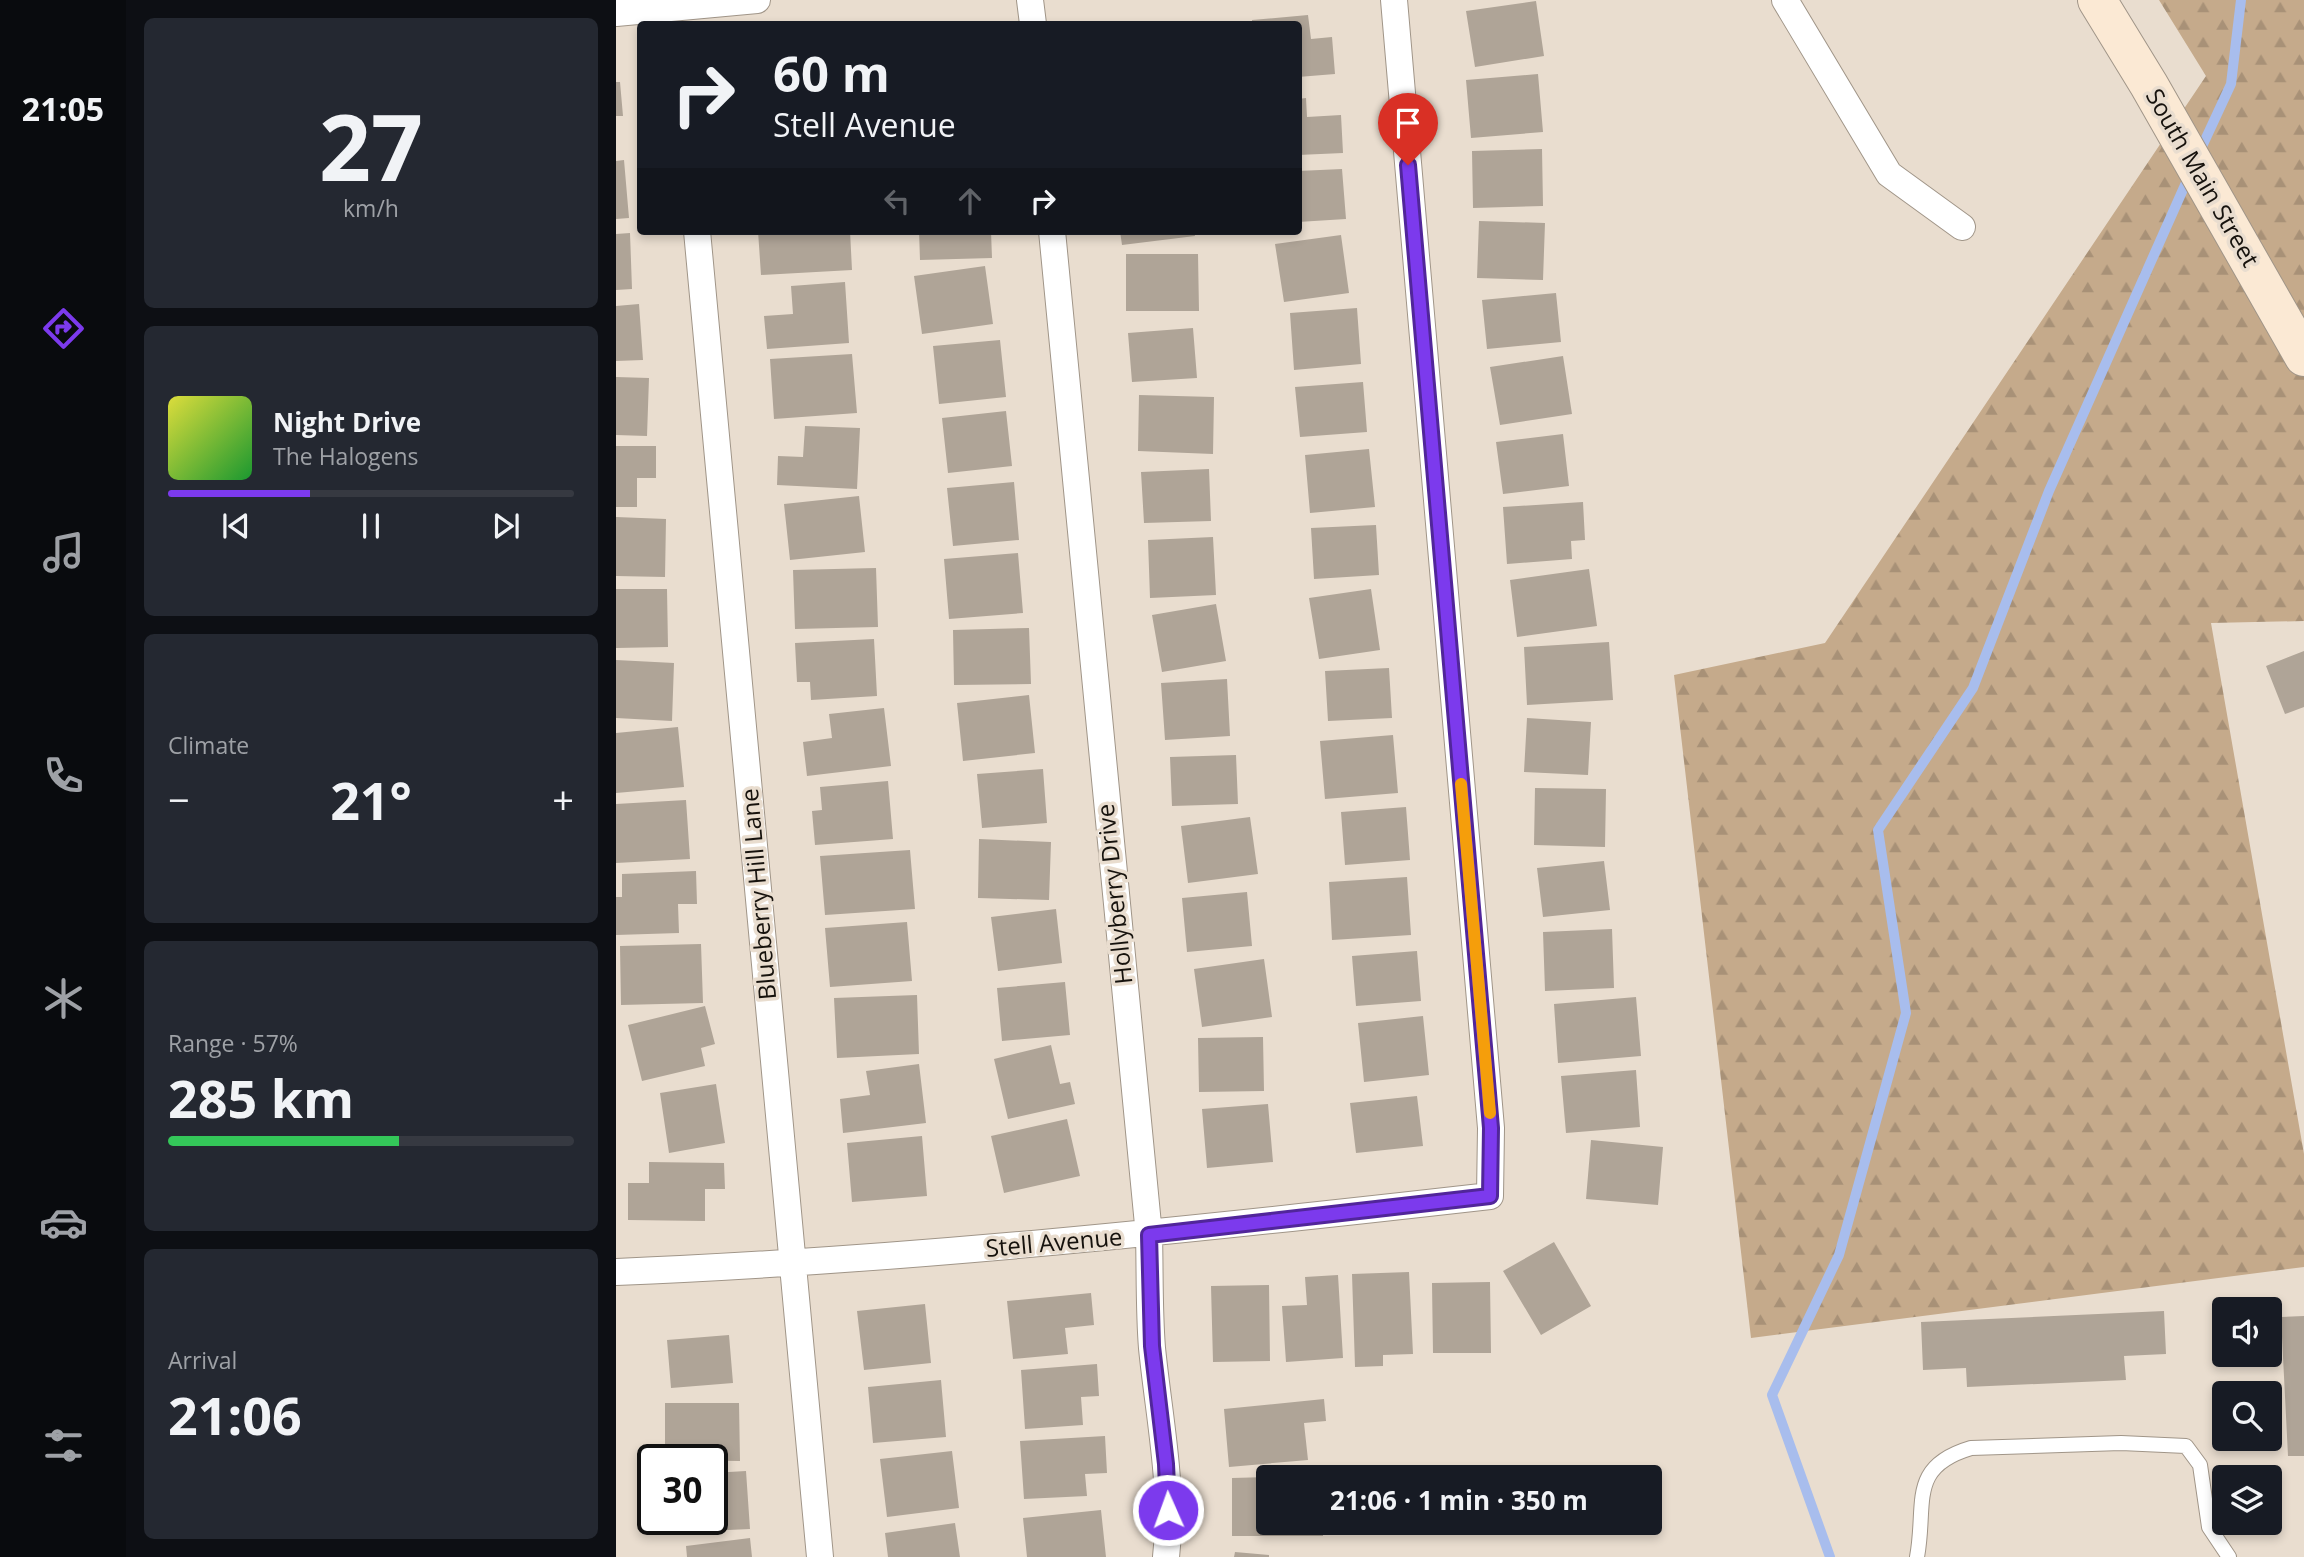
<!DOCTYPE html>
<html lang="en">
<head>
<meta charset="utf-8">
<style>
	body { margin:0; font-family:"Open Sans",sans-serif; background:#242831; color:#f1f3f6; height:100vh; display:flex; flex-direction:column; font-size:26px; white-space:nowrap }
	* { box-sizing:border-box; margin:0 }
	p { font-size:23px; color:#9ea1a6 }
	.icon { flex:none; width:38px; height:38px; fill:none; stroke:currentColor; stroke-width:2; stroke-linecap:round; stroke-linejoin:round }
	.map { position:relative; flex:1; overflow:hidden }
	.side { display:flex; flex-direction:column; gap:18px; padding:18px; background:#0d0f14; width:490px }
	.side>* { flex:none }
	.top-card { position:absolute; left:21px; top:21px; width:665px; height:214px; border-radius:7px; box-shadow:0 4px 10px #0003; background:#171b24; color:#f1f3f6; overflow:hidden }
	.fabs { position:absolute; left:1596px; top:1297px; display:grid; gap:14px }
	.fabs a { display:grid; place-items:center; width:70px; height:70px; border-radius:7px; background:#171b24; box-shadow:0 4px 10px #0003; font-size:35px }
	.speed { position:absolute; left:21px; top:1444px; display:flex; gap:14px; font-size:35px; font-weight:700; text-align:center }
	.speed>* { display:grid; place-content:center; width:91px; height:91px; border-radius:50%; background:#171b24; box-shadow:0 4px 10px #0003; line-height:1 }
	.speed .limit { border:4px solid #111; border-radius:10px; background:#fff; color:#111 }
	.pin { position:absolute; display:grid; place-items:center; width:60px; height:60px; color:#fff; margin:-72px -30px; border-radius:50% 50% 50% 0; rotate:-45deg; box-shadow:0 0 7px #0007 }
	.pin .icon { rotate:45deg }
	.me { position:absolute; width:77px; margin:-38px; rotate:358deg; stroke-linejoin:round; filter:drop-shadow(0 0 5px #0008) }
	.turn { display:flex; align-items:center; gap:24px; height:147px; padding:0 21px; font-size:32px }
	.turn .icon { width:91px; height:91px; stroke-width:2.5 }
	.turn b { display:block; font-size:49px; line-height:60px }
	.lanes { display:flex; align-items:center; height:66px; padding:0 21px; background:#0003; justify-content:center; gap:35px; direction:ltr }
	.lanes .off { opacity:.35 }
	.big { font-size:52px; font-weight:700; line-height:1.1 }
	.side .card { flex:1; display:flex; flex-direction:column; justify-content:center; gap:10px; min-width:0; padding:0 24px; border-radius:10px; background:#242831 }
	.side .dial { align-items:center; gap:0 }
	.dial b { font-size:91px; line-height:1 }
	.song { display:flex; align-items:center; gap:21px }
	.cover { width:84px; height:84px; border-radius:10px; background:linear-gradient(135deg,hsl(60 70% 55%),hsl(130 70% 35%)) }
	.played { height:7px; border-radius:4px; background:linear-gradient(90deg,#7c3aed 35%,#363941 35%) }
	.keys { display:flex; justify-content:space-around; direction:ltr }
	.heat { display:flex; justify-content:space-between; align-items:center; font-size:38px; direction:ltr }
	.charge { height:10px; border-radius:5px; background:linear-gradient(90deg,#34c759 57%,#363941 0) }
	.trip { position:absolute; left:640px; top:1465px; width:406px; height:70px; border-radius:7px; background:#171b24; box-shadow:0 4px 10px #0003; font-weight:700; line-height:70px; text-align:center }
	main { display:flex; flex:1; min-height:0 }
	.tabs { display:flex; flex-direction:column; width:126px; justify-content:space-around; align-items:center; background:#090b0e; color:#9ea1a6 }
	.tabs .icon { width:49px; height:49px }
	.tabs .current { color:#7c3aed }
	.tabs b { font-size:32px; color:#f1f3f6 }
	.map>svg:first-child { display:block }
</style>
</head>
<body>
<main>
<nav class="tabs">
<b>21:05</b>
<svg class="icon current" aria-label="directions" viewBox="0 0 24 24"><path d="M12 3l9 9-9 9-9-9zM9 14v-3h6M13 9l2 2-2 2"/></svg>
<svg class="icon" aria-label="music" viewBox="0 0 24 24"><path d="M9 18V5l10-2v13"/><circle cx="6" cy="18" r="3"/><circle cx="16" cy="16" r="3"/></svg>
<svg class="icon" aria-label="phone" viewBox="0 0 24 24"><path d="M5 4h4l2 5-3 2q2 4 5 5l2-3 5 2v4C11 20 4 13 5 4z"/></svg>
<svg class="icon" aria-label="climate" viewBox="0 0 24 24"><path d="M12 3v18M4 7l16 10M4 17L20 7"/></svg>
<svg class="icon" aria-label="car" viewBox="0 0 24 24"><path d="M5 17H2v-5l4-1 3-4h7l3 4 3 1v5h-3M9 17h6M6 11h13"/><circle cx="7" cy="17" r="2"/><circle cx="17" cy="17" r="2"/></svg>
<svg class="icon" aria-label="filters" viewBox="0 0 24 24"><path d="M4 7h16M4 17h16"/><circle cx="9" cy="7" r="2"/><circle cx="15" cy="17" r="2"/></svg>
</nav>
<section class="side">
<div class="card dial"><b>27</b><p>km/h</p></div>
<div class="card">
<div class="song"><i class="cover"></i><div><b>Night Drive</b><p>The Halogens</p></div></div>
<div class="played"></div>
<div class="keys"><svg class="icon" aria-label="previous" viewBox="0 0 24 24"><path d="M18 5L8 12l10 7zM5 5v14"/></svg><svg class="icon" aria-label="pause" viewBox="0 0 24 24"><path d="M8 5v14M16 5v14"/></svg><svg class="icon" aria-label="next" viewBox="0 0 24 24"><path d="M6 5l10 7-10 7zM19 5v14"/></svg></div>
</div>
<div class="card"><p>Climate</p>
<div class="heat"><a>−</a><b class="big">21°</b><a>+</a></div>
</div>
<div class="card"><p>Range · 57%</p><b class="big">285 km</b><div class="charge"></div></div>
<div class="card"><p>Arrival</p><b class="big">21:06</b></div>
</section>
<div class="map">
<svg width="1688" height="1557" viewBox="0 0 1688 1557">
	<defs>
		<pattern id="forest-firs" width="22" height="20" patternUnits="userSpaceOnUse" patternTransform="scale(1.75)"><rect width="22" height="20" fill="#c5aa8b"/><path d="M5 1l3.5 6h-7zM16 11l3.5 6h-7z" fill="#a89177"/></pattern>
	</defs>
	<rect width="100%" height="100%" fill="#e9ddcf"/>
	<path fill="url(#forest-firs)" d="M1543 0H1688V621L1595 623 1688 1154V1267L1135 1338 1058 675 1209 643 1590 76Z"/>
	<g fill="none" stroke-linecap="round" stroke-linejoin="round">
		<path stroke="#a8bded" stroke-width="10" d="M1583 153 1615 84 1625 0
			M1214 1557 1156 1395 1223 1255 1290 1013 1262 830 1357 688 1433 491 1573 176"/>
	</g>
	<path fill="#afa497" d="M920 1 928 56 859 67 850 11Z
		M692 15 695 39 716 37 719 74 682 77V24H636V20Z
		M922 74 927 132 855 138 850 80Z
		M0 82H4L7 116H0Z
		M690 98 691 117 725 115 727 153 682 155V99Z
		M926 149 927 206 857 208 856 151Z
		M8 160 13 218 0 219V161Z
		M726 169 730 219 682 222V171Z
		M863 221 929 223 927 280 861 278Z
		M142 231H234L236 270 145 275Z
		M303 231H375L376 258 304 260Z
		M504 231H578L579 236 506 245Z
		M14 233 16 289 0 290V234Z
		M725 235 733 293 668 302 659 244Z
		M510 254H582L583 311H510Z
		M369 266 377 324 306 334 298 276Z
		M229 282 233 343 151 349 148 316 177 314 175 286Z
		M940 293 945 342 871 349 866 300Z
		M23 304 27 360 0 361V306Z
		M741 308 745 364 678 370 674 313Z
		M577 328 581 378 516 382 512 333Z
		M384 340 390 397 323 404 317 346Z
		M236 354 241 413 158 419 154 359Z
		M947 356 956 414 884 425 874 367Z
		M0 377 33 378 31 436 0 435Z
		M747 382 751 432 684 437 679 387Z
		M523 395 598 397 597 454 522 451Z
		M390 411 396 466 332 473 326 418Z
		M189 426 244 428 241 489 161 485 162 456 187 457Z
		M947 434 953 486 887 494 880 442Z
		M0 446H40V478H21V507H0Z
		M753 449 759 507 694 513 689 455Z
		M593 469 595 521 528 523 525 472Z
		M398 482 403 540 337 546 331 488Z
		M243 496 249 552 174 560 168 504Z
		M967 502 969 540 955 541 956 559 891 564 887 507Z
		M0 517 50 519 49 577 0 576Z
		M760 525 763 575 698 579 695 528Z
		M597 537 600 595 534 598 532 540Z
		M402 553 407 613 333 619 328 559Z
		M260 568 262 627 179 629 177 570Z
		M973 569 981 626 901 637 894 580Z
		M0 589H51L52 647 0 648Z
		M755 589 764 650 703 659 693 598Z
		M600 604 610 661 546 672 536 615Z
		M413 628 415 684 338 685 337 630Z
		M258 639 261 696 195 700 194 682H181L179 643Z
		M993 642 997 700 911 705 908 647Z
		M1688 651V707L1669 714 1650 666Z
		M0 660 58 663 56 721 0 718Z
		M773 668 776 718 712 721 709 671Z
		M611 679 614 736 549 740 545 683Z
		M413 695 419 753 347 761 341 703Z
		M268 708 275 766 191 776 187 742 216 738 213 714Z
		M911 718 975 722 972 775 908 772Z
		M62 727 68 787 0 793V733Z
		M777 735 782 793 709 799 704 741Z
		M620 755 622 804 556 806 554 757Z
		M427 769 431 823 366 828 361 774Z
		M272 781 277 839 199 845 196 811 206 810 204 787Z
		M919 788 990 789 989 847 918 845Z
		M70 800 74 859 0 863V804Z
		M790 807 794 860 729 865 725 812Z
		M634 817 642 874 572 883 565 826Z
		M363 839 435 842 433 900 362 898Z
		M294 850 299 909 209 915 204 856Z
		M988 861 994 910 927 917 921 868Z
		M80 871 81 904H62L63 933 0 935V897H6V874Z
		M791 877 795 935 716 940 713 882Z
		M631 892 636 946 571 952 566 898Z
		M440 909 446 963 382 971 375 917Z
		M291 922 296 981 214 987 209 928Z
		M996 929 998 988 929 991 927 932Z
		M85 944 87 1003 5 1005 4 946Z
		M801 951 805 1001 740 1006 736 956Z
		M648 959 656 1017 586 1027 578 969Z
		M449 982 454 1035 386 1041 381 988Z
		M301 995 303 1054 221 1058 218 998Z
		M1020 997 1025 1056 942 1063 938 1004Z
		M89 1006 99 1044 85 1048 89 1066 26 1081 12 1025Z
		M807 1016 813 1075 748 1082 742 1023Z
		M647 1037 648 1091 583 1092 582 1038Z
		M435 1045 444 1084 454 1082 459 1104 392 1119 378 1059Z
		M303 1064 310 1123 227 1133 224 1099 254 1095 250 1071Z
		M1020 1070 1024 1127 950 1133 945 1076Z
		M100 1084 109 1143 53 1153 44 1093Z
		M801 1096 807 1146 740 1153 734 1103Z
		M652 1104 657 1162 591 1168 586 1109Z
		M451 1119 464 1176 388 1193 375 1136Z
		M306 1136 311 1196 236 1202 231 1143Z
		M975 1140 1047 1147 1042 1205 970 1199Z
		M33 1162 108 1163 109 1189H89V1221L12 1220V1183H33Z
		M938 1242 975 1306 925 1335 887 1271Z
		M793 1272 797 1354 767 1355V1366L739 1367 736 1274Z
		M722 1275 727 1358 670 1362 666 1306 691 1305 689 1277Z
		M874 1282 875 1353H817L816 1283Z
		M653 1285 654 1361 597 1362 595 1286Z
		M475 1293 478 1325 449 1328 452 1354 397 1359 391 1301Z
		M309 1304 315 1363 248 1370 241 1311Z
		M1548 1311 1550 1354 1508 1356 1510 1380 1351 1387 1350 1368 1307 1370 1305 1322Z
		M1688 1316V1456H1672L1665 1317Z
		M113 1335 117 1383 55 1388 51 1340Z
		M481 1364 483 1396 465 1397 467 1425 409 1429 405 1370Z
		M325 1380 330 1437 257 1443 252 1387Z
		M708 1399 710 1421 688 1423 692 1460 613 1467 608 1409Z
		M49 1403H123L124 1461 49 1460Z
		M489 1436 491 1473 469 1474 471 1496 408 1499 404 1441Z
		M336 1451 343 1508 271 1517 264 1459Z
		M130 1471 134 1529 69 1532 68 1519H96V1473Z
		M653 1477V1522H707V1536H616V1478Z
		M485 1510 490 1557H411L407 1518Z
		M339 1523 344 1557H272L269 1533Z
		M134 1538 136 1557H71L70 1546Z
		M619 1552 653 1555V1557H618Z"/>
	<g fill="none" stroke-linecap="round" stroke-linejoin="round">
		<defs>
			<path id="lane" d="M1301 1557C1311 1504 1291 1467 1355 1448L1505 1443 1570 1446 1584 1465 1593 1527 1613 1557"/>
			<path id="street" d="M414 0 417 24
				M1169 0 1273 174 1346 227
				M0 13 141 0
				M81 231 204 1557
				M436 231 533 1235C534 1273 533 1311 536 1348 543 1418 558 1487 550 1557
				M0 1272C293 1260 583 1229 874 1196L875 1128 778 0"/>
			<path id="secondary" d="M1481 0 1533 85 1688 357"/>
		</defs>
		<use href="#lane" stroke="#a09588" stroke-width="16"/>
		<use href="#street" stroke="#a09588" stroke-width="28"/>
		<use href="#secondary" stroke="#a09588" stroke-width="40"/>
		<use href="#lane" stroke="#fff" stroke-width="14"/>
		<use href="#street" stroke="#fff" stroke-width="26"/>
		<use href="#secondary" stroke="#fbe9d4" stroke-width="38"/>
	</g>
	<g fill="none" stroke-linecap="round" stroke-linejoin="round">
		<defs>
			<path id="route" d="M552 1510 550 1464 536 1346 533 1235 874 1196 875 1128 792 165"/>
		</defs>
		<use href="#route" stroke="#51269a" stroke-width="18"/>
		<use href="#route" stroke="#7c3aed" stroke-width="12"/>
		<path stroke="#f59e0b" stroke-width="12" d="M845 784 874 1113"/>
	</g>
	<g text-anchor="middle" stroke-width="7" stroke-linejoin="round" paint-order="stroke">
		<g font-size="24" fill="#16120d" stroke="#e9ddcf">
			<text transform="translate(1586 178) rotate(60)" y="8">South Main Street</text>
			<text transform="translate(143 894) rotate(-95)" y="8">Blueberry Hill Lane</text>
			<text transform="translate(499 894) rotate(-96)" y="8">Hollyberry Drive</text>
			<text transform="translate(438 1243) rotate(-5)" y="8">Stell Avenue</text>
		</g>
	</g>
</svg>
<div class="fabs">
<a><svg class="icon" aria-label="sound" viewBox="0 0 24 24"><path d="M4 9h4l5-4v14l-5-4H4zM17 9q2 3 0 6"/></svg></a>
<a><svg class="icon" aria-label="search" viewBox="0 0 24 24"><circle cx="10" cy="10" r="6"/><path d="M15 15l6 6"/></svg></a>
<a><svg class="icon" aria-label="layers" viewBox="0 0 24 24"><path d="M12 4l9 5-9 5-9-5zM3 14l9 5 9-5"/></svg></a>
</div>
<div class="speed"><div class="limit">30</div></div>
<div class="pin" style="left:792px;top:165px;background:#d93025"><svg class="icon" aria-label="arrive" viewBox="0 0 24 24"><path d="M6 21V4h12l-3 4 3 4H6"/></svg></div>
<svg class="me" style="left:552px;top:1510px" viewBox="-20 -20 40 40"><circle r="17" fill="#7c3aed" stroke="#fff" stroke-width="3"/><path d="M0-11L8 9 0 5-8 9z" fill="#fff"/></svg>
<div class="trip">21:06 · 1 min · 350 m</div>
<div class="top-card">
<div class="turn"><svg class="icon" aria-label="right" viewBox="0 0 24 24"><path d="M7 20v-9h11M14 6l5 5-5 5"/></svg><div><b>60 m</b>Stell Avenue</div></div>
<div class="lanes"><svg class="icon off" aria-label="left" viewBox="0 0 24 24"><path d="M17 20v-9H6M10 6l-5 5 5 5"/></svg><svg class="icon off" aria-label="ahead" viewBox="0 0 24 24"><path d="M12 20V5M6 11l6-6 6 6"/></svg><svg class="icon" aria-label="right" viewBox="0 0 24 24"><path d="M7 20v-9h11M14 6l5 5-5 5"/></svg></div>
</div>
</div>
</main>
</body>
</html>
